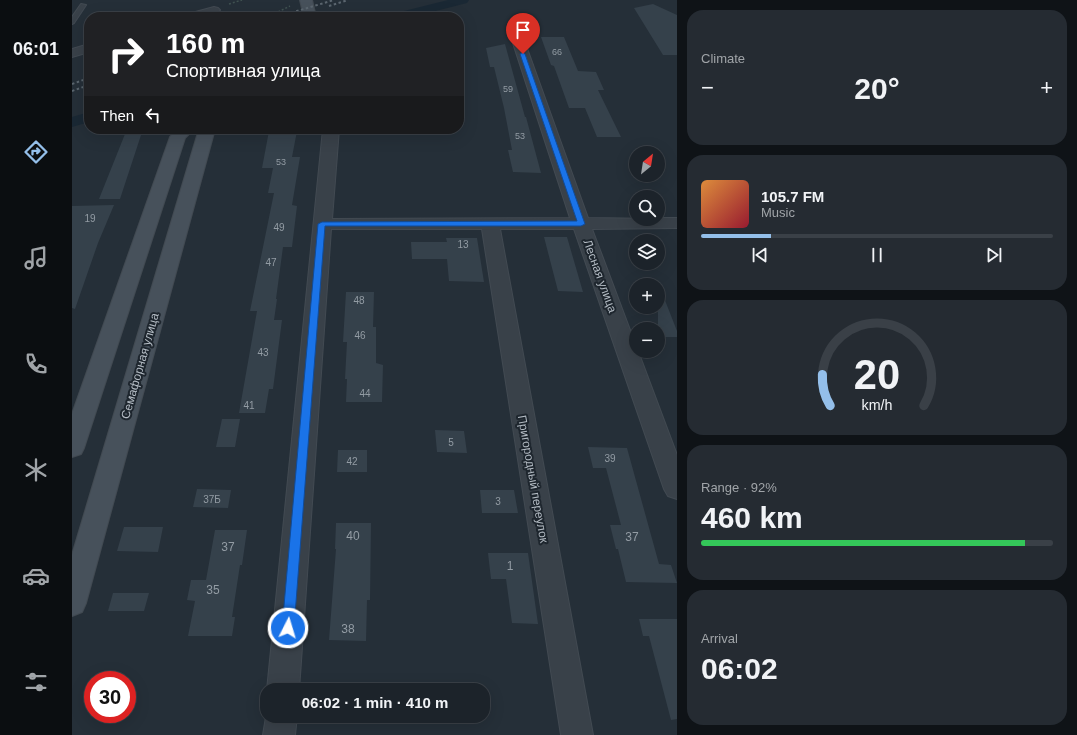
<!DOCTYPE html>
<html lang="en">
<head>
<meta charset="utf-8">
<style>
	body { margin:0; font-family:Helvetica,sans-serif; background:#252b32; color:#f1f3f6; height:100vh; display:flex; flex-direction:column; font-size:15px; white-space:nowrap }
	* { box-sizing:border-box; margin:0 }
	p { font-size:13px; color:#a0a4a8 }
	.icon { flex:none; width:22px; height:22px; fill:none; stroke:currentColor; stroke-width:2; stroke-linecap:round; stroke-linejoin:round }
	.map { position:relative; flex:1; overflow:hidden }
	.sheet { display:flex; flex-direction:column; gap:10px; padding:10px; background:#0f1317; width:400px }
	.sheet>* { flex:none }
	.top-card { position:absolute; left:12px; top:12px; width:380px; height:122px; border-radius:16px; box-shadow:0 4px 16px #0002,0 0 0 1px #3a4047; background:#202124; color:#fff; overflow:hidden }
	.needle { width:26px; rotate:30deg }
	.buttons { position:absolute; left:557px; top:146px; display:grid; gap:8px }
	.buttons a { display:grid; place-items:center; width:36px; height:36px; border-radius:50%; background:#1c232a; box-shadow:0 4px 16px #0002,0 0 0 1px #3a4047; font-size:20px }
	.speed { position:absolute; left:12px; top:671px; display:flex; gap:8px; font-size:20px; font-weight:700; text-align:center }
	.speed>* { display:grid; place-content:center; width:52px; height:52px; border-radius:50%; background:#1c232a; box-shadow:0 4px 16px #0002,0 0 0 1px #3a4047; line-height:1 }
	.speed .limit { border:6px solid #d22; background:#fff; color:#111 }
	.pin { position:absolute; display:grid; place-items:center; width:34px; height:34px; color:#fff; margin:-41px -17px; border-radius:50% 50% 50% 0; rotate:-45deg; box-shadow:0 0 4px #0007 }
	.pin .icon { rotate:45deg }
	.me { position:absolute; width:44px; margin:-22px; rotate:5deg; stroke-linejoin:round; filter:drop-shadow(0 0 3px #0008) }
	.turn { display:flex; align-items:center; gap:14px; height:84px; padding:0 16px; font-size:18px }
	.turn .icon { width:52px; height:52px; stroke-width:2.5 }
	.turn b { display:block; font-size:28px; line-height:34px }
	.then { display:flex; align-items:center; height:38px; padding:0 16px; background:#0003; gap:8px; font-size:15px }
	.big { font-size:30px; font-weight:600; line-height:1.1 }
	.sheet .widget { flex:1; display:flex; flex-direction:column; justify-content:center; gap:6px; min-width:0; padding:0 14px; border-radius:16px; background:#252b32 }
	.sheet .dial { align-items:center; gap:0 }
	.dial svg { height:104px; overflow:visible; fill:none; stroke:#3a4047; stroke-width:7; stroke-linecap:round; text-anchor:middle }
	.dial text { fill:#f1f3f6; stroke:none }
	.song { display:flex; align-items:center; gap:12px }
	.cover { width:48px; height:48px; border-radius:6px; background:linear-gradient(135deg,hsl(30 70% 55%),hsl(350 70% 35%)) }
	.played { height:4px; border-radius:2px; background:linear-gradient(90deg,#94bfea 20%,#3a4047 20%) }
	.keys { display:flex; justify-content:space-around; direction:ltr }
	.heat { display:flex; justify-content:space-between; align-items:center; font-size:22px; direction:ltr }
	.charge { height:6px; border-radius:3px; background:linear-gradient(90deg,#34c759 92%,#3a4047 0) }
	.trip { position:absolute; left:188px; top:683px; width:230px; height:40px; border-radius:16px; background:#1c232a; box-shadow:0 4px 16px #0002,0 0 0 1px #3a4047; font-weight:600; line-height:40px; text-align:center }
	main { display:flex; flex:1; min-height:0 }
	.dock { display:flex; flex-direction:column; width:72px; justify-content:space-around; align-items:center; background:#0b0e11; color:#a0a4a8 }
	.dock .icon { width:28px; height:28px }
	.dock .active { color:#94bfea }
	.dock b { font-size:18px; color:#f1f3f6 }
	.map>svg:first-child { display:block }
</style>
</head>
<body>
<main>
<nav class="dock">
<b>06:01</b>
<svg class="icon active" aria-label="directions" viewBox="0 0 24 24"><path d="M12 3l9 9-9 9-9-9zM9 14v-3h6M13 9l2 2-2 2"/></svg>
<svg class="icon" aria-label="music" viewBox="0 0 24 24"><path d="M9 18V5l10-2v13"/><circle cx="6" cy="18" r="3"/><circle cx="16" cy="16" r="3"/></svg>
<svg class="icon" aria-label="phone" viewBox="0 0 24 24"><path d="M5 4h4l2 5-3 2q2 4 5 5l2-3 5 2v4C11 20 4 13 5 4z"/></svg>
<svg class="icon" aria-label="climate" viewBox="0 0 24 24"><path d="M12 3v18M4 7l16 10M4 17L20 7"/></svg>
<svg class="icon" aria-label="car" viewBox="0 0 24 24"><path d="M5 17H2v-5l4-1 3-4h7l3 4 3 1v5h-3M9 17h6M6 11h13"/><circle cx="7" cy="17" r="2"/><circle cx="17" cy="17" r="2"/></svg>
<svg class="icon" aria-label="filters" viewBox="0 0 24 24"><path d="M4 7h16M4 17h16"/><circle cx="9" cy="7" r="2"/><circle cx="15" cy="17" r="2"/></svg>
</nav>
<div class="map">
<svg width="605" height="735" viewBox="0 0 605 735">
	<rect width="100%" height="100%" fill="#252f38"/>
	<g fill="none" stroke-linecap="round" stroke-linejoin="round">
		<path fill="#1a2834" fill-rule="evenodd" d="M376 0H397L395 3 340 17H319L320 14Z
			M17 112V122L0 127V117Z"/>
	</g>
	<path fill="#35414b" d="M581 4 605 15V55H591L562 8Z
		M469 37H492L506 71 524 72 532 90H526L549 137H525L513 108H497L482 66 479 65Z
		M433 44 453 117H454L469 173 441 172 436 150H440L432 108 422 67H418L414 48Z
		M55 129H71L48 199H27Z
		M197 131H225L220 157H228L220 205 225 206 220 247H211L204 299H205L202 320H210L201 389H197L193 413H167L185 311H178L202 193H196L201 168H190Z
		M42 205 26 243 3 309 0 308V206Z
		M472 237H495L511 292 486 291Z
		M374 238H405L412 282 377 281 375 259H340L339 242H375Z
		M586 285H587L605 331V337H586Z
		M274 292H302L301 327H304V363L311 365 310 402H274L275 379H273L275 342H271Z
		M150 419H168L163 447H144Z
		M363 430 392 431 395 453 365 452Z
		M516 447 555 448 587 564 599 565 605 583 554 582 546 549H544L538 525H549L534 468H521Z
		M266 450H295V472H265Z
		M125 489 159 490 156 508 121 507Z
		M408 490H442L446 513H410Z
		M264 523H299L298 600H295L294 641 257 640 264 549H263Z
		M52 527H91L86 552 45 551Z
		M143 530H175L170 565H168L160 617H163L160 636H116L123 601 115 600 119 580H134Z
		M416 553H456L466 624 440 623 434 579H419Z
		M41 593H77L72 611H36Z
		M567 619H605V719L599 720 577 636H571Z"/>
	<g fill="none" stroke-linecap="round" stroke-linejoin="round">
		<defs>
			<path id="lane" d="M9 4 14 5 2 23 0 24V17Z"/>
			<path id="street" d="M142 7 146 8 148 10C140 19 125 17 114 17L116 14Z
				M446 36 450 37 452 40 516 218 586 219V218H605V228L520 229 564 346V351H566L605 455V499L596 496 592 489 502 229H428L521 735H489L410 229H259L227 690H195L251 129H267L260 219 498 218 440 40 442 37Z
				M17 44V52L0 57V49Z
				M195 711V716H225L223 735H191Z"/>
			<path id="secondary" d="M228 0H240L244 17H232Z
				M105 129H122L113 138 12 448 9 454 0 457V414L98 137Z
				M127 129H143L14 603 10 612 0 616V555Z"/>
		</defs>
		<use href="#lane" stroke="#424a52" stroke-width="2"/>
		<use href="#street" stroke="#424a52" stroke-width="2"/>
		<use href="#secondary" stroke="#424a52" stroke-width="2"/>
		<path stroke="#405251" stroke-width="1.5" stroke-dasharray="2 2" stroke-linecap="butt" d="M157 4 170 0
			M191 17 204 13 218 6"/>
		<use href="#lane" fill="#394149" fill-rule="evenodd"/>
		<use href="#street" fill="#394149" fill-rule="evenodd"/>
		<use href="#secondary" fill="#47515b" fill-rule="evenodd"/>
		<path stroke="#5b666f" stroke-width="2" stroke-dasharray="2.5 2.5" stroke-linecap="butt" d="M257 6 276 0
			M205 17 262 0
			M0 84 17 78
			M0 91 17 85"/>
	</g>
	<path fill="#1a73e8" stroke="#114b97" d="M451 52 453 54 513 224 509 226H253L222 628 220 632 216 633 212 632 210 628 246 224 250 222 505 221 448 54Z"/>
	<g text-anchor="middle" stroke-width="4" stroke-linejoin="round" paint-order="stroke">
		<g font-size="9" fill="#939ca4">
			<text x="485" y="55">66</text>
			<text x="436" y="92">59</text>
			<text x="448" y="139">53</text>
			<text x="209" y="165">53</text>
		</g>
		<g font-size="10" fill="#939ca4">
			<text x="18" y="222">19</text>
			<text x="207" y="231">49</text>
			<text x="391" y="248">13</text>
			<text x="199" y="266">47</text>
			<text x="287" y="304">48</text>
			<text x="288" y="339">46</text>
			<text x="191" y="356">43</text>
			<text x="293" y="397">44</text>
			<text x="177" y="409">41</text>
			<text x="379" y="446">5</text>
			<text x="538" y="462">39</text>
			<text x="280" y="465">42</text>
			<text x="140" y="503">37Б</text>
			<text x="426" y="505">3</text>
		</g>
		<g font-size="12" fill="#b4bcc4" stroke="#1e262e">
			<text transform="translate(528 276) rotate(70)" y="4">Лесная улица</text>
			<text transform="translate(68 366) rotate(-74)" y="4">Семафорная улица</text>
			<text transform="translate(461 479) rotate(80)" y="4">Пригородный переулок</text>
		</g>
		<g font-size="12" fill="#939ca4">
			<text x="281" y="540">40</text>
			<text x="560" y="541">37</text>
			<text x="156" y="551">37</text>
			<text x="438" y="570">1</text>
			<text x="141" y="594">35</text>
			<text x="276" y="633">38</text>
		</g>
	</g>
</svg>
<div class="buttons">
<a><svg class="needle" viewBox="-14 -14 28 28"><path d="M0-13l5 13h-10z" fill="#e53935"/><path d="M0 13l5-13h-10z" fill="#a0a4a8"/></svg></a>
<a><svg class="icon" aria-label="search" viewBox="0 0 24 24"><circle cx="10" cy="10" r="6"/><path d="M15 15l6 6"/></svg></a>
<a><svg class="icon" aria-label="layers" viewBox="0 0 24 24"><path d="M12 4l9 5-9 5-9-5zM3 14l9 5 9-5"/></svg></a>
<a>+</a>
<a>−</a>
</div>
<div class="speed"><div class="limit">30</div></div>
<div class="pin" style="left:451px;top:54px;background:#d93025"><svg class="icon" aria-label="arrive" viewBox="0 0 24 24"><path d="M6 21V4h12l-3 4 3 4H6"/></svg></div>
<svg class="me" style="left:216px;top:628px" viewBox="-20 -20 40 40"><circle r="17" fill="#1a73e8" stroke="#fff" stroke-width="3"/><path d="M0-11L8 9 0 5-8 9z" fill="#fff"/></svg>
<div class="trip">06:02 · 1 min · 410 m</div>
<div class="top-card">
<div class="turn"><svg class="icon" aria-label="right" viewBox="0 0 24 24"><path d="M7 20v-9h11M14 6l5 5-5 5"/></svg><div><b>160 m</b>Спортивная улица</div></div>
<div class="then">Then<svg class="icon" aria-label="left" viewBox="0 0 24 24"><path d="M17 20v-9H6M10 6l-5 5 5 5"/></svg></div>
</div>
</div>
<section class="sheet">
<div class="widget"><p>Climate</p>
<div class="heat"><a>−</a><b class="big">20°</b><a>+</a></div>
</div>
<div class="widget">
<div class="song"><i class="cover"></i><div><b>105.7 FM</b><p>Music</p></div></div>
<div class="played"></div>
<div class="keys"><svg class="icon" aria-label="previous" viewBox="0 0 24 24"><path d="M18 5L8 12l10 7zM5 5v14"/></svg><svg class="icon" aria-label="pause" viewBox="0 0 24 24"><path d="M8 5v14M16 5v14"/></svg><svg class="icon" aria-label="next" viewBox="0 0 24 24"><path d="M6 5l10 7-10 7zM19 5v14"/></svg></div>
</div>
<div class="widget dial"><svg viewBox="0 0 100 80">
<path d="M14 69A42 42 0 1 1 86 69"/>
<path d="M14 69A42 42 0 0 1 8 45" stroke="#94bfea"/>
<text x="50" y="56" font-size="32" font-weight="700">20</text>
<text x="50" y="72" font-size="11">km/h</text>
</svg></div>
<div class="widget"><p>Range · 92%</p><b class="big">460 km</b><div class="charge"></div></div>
<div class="widget"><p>Arrival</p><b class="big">06:02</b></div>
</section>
</main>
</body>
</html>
